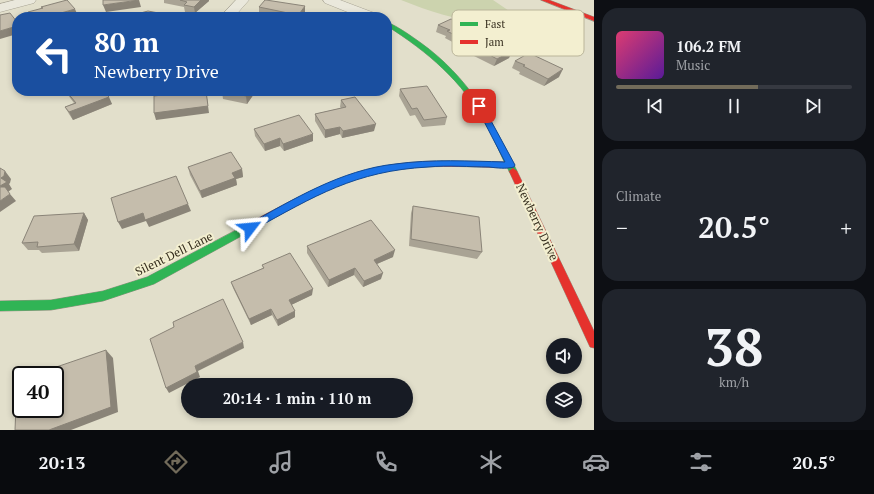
<!DOCTYPE html>
<html lang="en">
<head>
<meta charset="utf-8">
<style>
	body { margin:0; font-family:"PT Serif",serif; background:#20242c; color:#f1f3f6; height:100vh; display:flex; flex-direction:column; font-size:15px; white-space:nowrap }
	* { box-sizing:border-box; margin:0 }
	p { font-size:13px; color:#9ea1a6 }
	.icon { flex:none; width:22px; height:22px; fill:none; stroke:currentColor; stroke-width:2; stroke-linecap:round; stroke-linejoin:round }
	.map { position:relative; flex:1; overflow:hidden }
	.sheet { display:flex; flex-direction:column; gap:8px; padding:8px; background:#0d0f14; width:280px }
	.sheet>* { flex:none }
	.top-card { position:absolute; left:12px; top:12px; width:380px; height:84px; border-radius:16px; box-shadow:0 2px 6px #0003; background:#1a4fa0; color:#fff; overflow:hidden }
	.fabs { position:absolute; left:546px; top:338px; display:grid; gap:8px }
	.fabs a { display:grid; place-items:center; width:36px; height:36px; border-radius:50%; background:#171b24; box-shadow:0 2px 6px #0003; font-size:20px }
	.speed { position:absolute; left:12px; top:366px; display:flex; gap:8px; font-size:20px; font-weight:700; text-align:center }
	.speed>* { display:grid; place-content:center; width:52px; height:52px; border-radius:50%; background:#171b24; box-shadow:0 2px 6px #0003; line-height:1 }
	.speed .limit { border:2px solid #111; border-radius:6px; background:#fff; color:#111 }
	.pin { position:absolute; display:grid; place-items:center; width:34px; height:34px; color:#fff; margin:-17px; border-radius:8px; box-shadow:0 2px 6px #0006 }
	.me { position:absolute; width:44px; margin:-22px; rotate:61deg; stroke-linejoin:round; filter:drop-shadow(0 0 3px #0008) }
	.turn { display:flex; align-items:center; gap:14px; height:84px; padding:0 16px; font-size:18px }
	.turn .icon { width:52px; height:52px; stroke-width:2.5 }
	.turn b { display:block; font-size:28px; line-height:34px }
	.big { font-size:30px; font-weight:800; line-height:1.1 }
	.sheet .tile { flex:1; display:flex; flex-direction:column; justify-content:center; gap:6px; min-width:0; padding:0 14px; border-radius:16px; background:#20242c }
	.sheet .dial { align-items:center; gap:0 }
	.dial b { font-size:52px; line-height:1 }
	.song { display:flex; align-items:center; gap:12px }
	.cover { width:48px; height:48px; border-radius:6px; background:linear-gradient(135deg,hsl(340 70% 55%),hsl(270 70% 35%)) }
	.played { height:4px; border-radius:2px; background:linear-gradient(90deg,#726b5a 60%,#363941 60%) }
	.keys { display:flex; justify-content:space-around; direction:ltr }
	.heat { display:flex; justify-content:space-between; align-items:center; font-size:22px; direction:ltr }
	.trip { position:absolute; left:181px; top:378px; width:232px; height:40px; border-radius:20px; background:#171b24; box-shadow:0 2px 6px #0003; font-weight:800; line-height:40px; text-align:center }
	.dock { display:flex; height:64px; justify-content:space-around; align-items:center; background:#090b0e; color:#9ea1a6 }
	.dock .icon { width:28px; height:28px }
	.dock .active { color:#726b5a }
	.dock b { font-size:18px; color:#f1f3f6 }
	main { display:flex; flex:1; min-height:0 }
	.map>svg:first-child { display:block }
</style>
</head>
<body>
<main>
<div class="map">
<svg width="594" height="430" viewBox="0 0 594 430">
	<rect width="100%" height="100%" fill="#e2dfcb"/>
	<path fill="#ccd3ae" d="M401 0H493L515 15C509 17 501 21 495 21 462 23 431 12 401 0Z"/>
	<g fill="none" stroke-linecap="round" stroke-linejoin="round">
		<defs>
			<path id="street" d="M15 0H36L34 3 0 12V4Z
				M236 0H249L234 17H220Z
				M323 0H340L377 14 379 17H360L325 3Z"/>
			<path id="fast" d="M387 22C399 27 411 36 421 43 468 77 492 120 517 171L516 173H510C501 157 495 140 486 124 462 81 428 52 387 26Z
				M244 226 247 227 249 230 247 233 154 284 103 301 51 310 0 311V301L51 300 103 291 147 277Z"/>
			<path id="jam" d="M541 0H549L594 17V21Z
				M442 161 511 162 515 165 511 168C465 167 419 163 374 174 329 185 288 211 247 233H241L239 230 241 227C284 205 327 179 375 168 397 163 420 161 442 161Z
				M513 168 517 171 594 331V348L590 347 509 171Z"/>
		</defs>
		<use href="#street" stroke="#a7a394" stroke-width="1"/>
		<use href="#fast" stroke="#979384" stroke-width="1"/>
		<use href="#jam" stroke="#979384" stroke-width="1"/>
		<use href="#street" fill="#eae8dc" fill-rule="evenodd"/>
		<use href="#fast" fill="#30b455" fill-rule="evenodd"/>
		<use href="#jam" fill="#e5322d" fill-rule="evenodd"/>
	</g>
	<path fill="#a9a394" d="M164 0H209V1L195 13 185 12 184 7 164 3Z
		M259 7 305 13 302 17H274L259 14Z
		M438 25 475 38 460 46 445 38 446 36 436 32Z
		M495 43 512 51 509 58 494 66 468 53 471 45Z
		M515 61 559 77 544 86 519 74 520 72 512 68Z
		M400 89 447 117 445 125 422 127 415 115 410 116 399 96Z
		M66 91H114L106 94 112 104 73 120 69 114 65 107 74 103 68 95Z
		M222 91H256L247 104 223 99Z
		M341 100 374 131 342 138 340 134 325 138 315 121V114L341 108 340 107Z
		M254 129 313 141 284 151 280 146 265 151 255 136Z
		M188 167 242 169 243 177 236 179 237 185 202 198 190 175Z
		M413 206 482 252 477 259 409 246 411 213Z
		M84 213 88 220 79 251 42 253 39 250H28L22 243Z
		M307 246 393 257 377 264 381 279 363 287 354 275 328 287 307 253Z
		M262 265 312 295 291 305 295 311V317L278 326 272 315 251 325 233 288 231 282 263 268Z"/>
	<path fill="#8a8478" d="M139 0 141 7 106 12 103 5Z
		M201 0H209V1L195 13 194 7Z
		M305 6V13L302 17H297Z
		M75 9 78 16 73 17H47Z
		M17 26V34L0 39V31Z
		M478 31 475 38 460 46 462 39Z
		M512 51 509 58 494 66 497 59Z
		M563 69 559 77 544 86 548 79Z
		M102 91H114L103 95Z
		M206 91 209 113 156 120 154 113Z
		M250 91H256L247 104 246 96Z
		M109 97 112 104 73 120 69 112Z
		M376 124 374 131 342 138 343 131Z
		M340 127V134L325 138V130Z
		M313 134V141L284 151 283 144Z
		M280 138V146L265 151 264 144Z
		M242 169 243 177 236 179 237 185 202 198 200 191 232 173Z
		M5 171 11 179 10 183 9 184 12 189 5 194 0 188 1 178Z
		M10 194 16 201 0 212V201Z
		M188 204 191 211 149 227 146 221 122 229 118 222 143 213Z
		M84 213 88 220 79 251 74 244Z
		M395 250 393 257 372 266 374 260Z
		M355 268 354 275 328 287 329 280Z
		M383 273 381 279 363 287 364 281Z
		M313 289 312 295 289 306V300Z
		M271 309 272 315 251 325 249 319Z
		M295 311V317L278 326 277 320Z
		M243 342 244 348 198 371 200 377 169 393 166 388 195 366Z
		M106 350 113 358 118 412 71 430H49Z"/>
	<path fill="#c5bdac" stroke="#8a8478" d="M67 0 75 9 47 17H32L28 12 43 8 41 7Z
		M103 0H139L103 5Z
		M180 0H201L194 7 184 5 187 2Z
		M265 0H266L305 6 297 17H290L286 16 288 13 259 7Z
		M148 11 169 15 167 17H131L133 15Z
		M10 13 17 22V26L0 31V15Z
		M451 19 478 31 462 39 447 31 450 30 438 25Z
		M490 36 496 39 492 41 512 51 497 59 471 45Z
		M529 53 563 69 548 79 523 66 525 65 515 61Z
		M427 86 447 117 424 120 417 108 412 109 400 89Z
		M66 91H103L109 97 69 112 65 107 76 103Z
		M179 91H206L208 106 154 113V96L179 93Z
		M222 91H250L246 96Z
		M355 97 376 124 343 131 340 127 325 130 315 114 346 107 341 100Z
		M299 115 313 134 283 144 280 138 264 144 254 129Z
		M231 152 242 169 232 173 235 178 200 191 188 167Z
		M0 168 5 171 4 176 1 178 7 182 0 186Z
		M176 176 188 204 145 220 143 213 118 222 111 198Z
		M0 187H5L10 194 0 201Z
		M413 206 479 217 482 252 411 239Z
		M84 213 74 244 37 247 38 242 22 243 34 216Z
		M371 220 395 250 374 260 383 273 364 281 355 268 329 280 307 246Z
		M290 253 313 289 289 300 295 311 277 320 271 309 249 319 231 282 264 268 262 265Z
		M223 299 243 342 195 366 197 372 166 388 150 339 174 327 173 322Z
		M106 350 111 407 49 430H15L17 381 21 379V409H55V375H33Z"/>
	<path fill="#1a73e8" stroke="#114b97" d="M479 104 483 106 515 165 514 167C506 169 497 168 489 167 469 167 449 165 428 167 355 171 315 196 253 230H247V225C294 199 341 170 395 164 432 159 469 161 505 162L476 106Z"/>
	<g text-anchor="middle" stroke-width="4" stroke-linejoin="round" paint-order="stroke">
		<g font-size="12" fill="#352d1d" stroke="#f3efd0">
			<text transform="translate(537 222) rotate(65)" y="4">Newberry Drive</text>
			<text transform="translate(174 254) rotate(-26)" y="4">Silent Dell Lane</text>
		</g>
	</g>
	<rect x="452" y="10" width="132" height="46" rx="6" fill="#f3efd0" stroke="#bab59a" stroke-width="1"/>
	<rect x="460" y="22" width="18" height="4" fill="#30b455"/>
	<rect x="460" y="40" width="18" height="4" fill="#e5322d"/>
	<g font-size="11" fill="#352d1d">
		<text x="485" y="28">Fast</text>
		<text x="485" y="46">Jam</text>
	</g>
</svg>
<div class="fabs">
<a><svg class="icon" aria-label="sound" viewBox="0 0 24 24"><path d="M4 9h4l5-4v14l-5-4H4zM17 9q2 3 0 6"/></svg></a>
<a><svg class="icon" aria-label="layers" viewBox="0 0 24 24"><path d="M12 4l9 5-9 5-9-5zM3 14l9 5 9-5"/></svg></a>
</div>
<div class="speed"><div class="limit">40</div></div>
<div class="pin" style="left:479px;top:106px;background:#d93025"><svg class="icon" aria-label="arrive" viewBox="0 0 24 24"><path d="M6 21V4h12l-3 4 3 4H6"/></svg></div>
<svg class="me" style="left:250px;top:228px" viewBox="-20 -20 40 40"><path d="M0-17L14 15 0 8-14 15z" fill="#1a73e8" stroke="#fff" stroke-width="4"/></svg>
<div class="trip">20:14 · 1 min · 110 m</div>
<div class="top-card">
<div class="turn"><svg class="icon" aria-label="left" viewBox="0 0 24 24"><path d="M17 20v-9H6M10 6l-5 5 5 5"/></svg><div><b>80 m</b>Newberry Drive</div></div>
</div>
</div>
<section class="sheet">
<div class="tile">
<div class="song"><i class="cover"></i><div><b>106.2 FM</b><p>Music</p></div></div>
<div class="played"></div>
<div class="keys"><svg class="icon" aria-label="previous" viewBox="0 0 24 24"><path d="M18 5L8 12l10 7zM5 5v14"/></svg><svg class="icon" aria-label="pause" viewBox="0 0 24 24"><path d="M8 5v14M16 5v14"/></svg><svg class="icon" aria-label="next" viewBox="0 0 24 24"><path d="M6 5l10 7-10 7zM19 5v14"/></svg></div>
</div>
<div class="tile"><p>Climate</p>
<div class="heat"><a>−</a><b class="big">20.5°</b><a>+</a></div>
</div>
<div class="tile dial"><b>38</b><p>km/h</p></div>
</section>
</main>
<nav class="dock">
<b>20:13</b>
<svg class="icon active" aria-label="directions" viewBox="0 0 24 24"><path d="M12 3l9 9-9 9-9-9zM9 14v-3h6M13 9l2 2-2 2"/></svg>
<svg class="icon" aria-label="music" viewBox="0 0 24 24"><path d="M9 18V5l10-2v13"/><circle cx="6" cy="18" r="3"/><circle cx="16" cy="16" r="3"/></svg>
<svg class="icon" aria-label="phone" viewBox="0 0 24 24"><path d="M5 4h4l2 5-3 2q2 4 5 5l2-3 5 2v4C11 20 4 13 5 4z"/></svg>
<svg class="icon" aria-label="climate" viewBox="0 0 24 24"><path d="M12 3v18M4 7l16 10M4 17L20 7"/></svg>
<svg class="icon" aria-label="car" viewBox="0 0 24 24"><path d="M5 17H2v-5l4-1 3-4h7l3 4 3 1v5h-3M9 17h6M6 11h13"/><circle cx="7" cy="17" r="2"/><circle cx="17" cy="17" r="2"/></svg>
<svg class="icon" aria-label="filters" viewBox="0 0 24 24"><path d="M4 7h16M4 17h16"/><circle cx="9" cy="7" r="2"/><circle cx="15" cy="17" r="2"/></svg>
<b>20.5°</b>
</nav>
</body>
</html>
